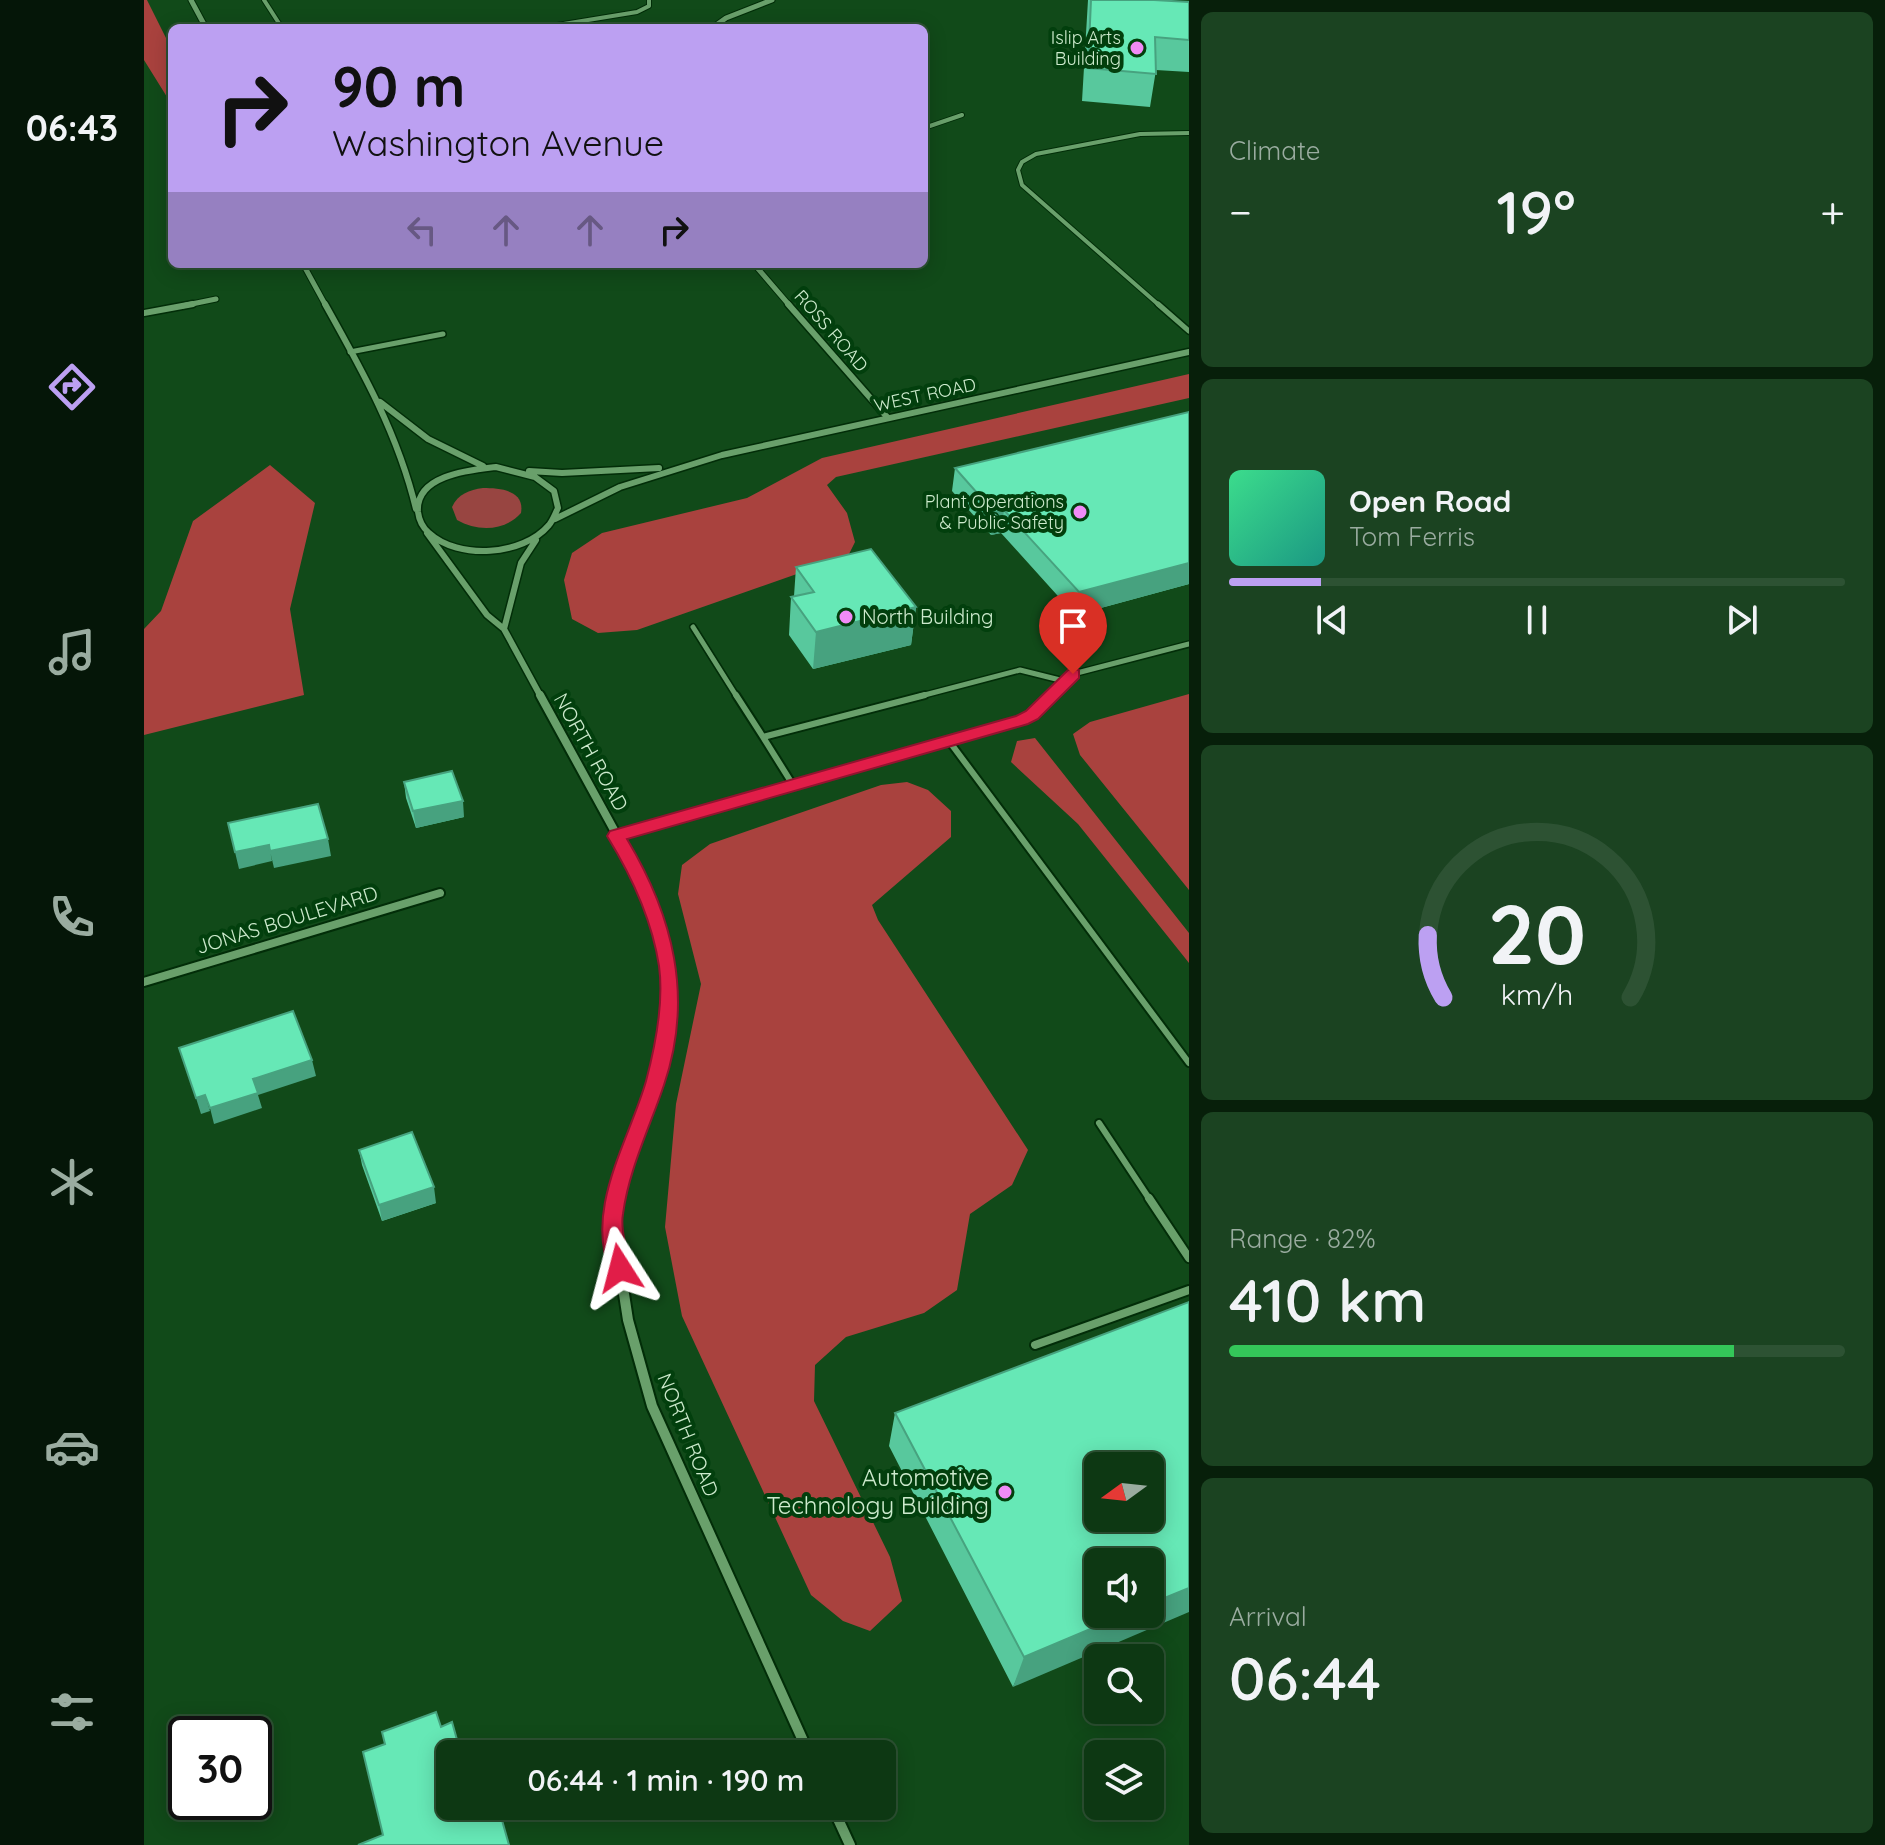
<!DOCTYPE html>
<html lang="en">
<head>
<meta charset="utf-8">
<style>
	body { margin:0; font-family:Quicksand,sans-serif; background:#1b4321; color:#f1f3f6; height:100vh; display:flex; flex-direction:column; font-size:30px; white-space:nowrap }
	* { box-sizing:border-box; margin:0 }
	p { font-size:26px; color:#9aaca0 }
	.icon { flex:none; width:44px; height:44px; fill:none; stroke:currentColor; stroke-width:2; stroke-linecap:round; stroke-linejoin:round }
	.map { position:relative; flex:1; overflow:hidden }
	.panel { display:flex; flex-direction:column; gap:12px; padding:12px; background:#071f0a; width:696px }
	.panel>* { flex:none }
	.hud { position:absolute; left:24px; top:24px; width:760px; height:244px; border-radius:12px; box-shadow:0 4px 20px #0003,0 0 0 2px #2d5233; background:#bca0f2; color:#111; overflow:hidden }
	.needle { width:52px; rotate:255deg }
	.tools { position:absolute; left:940px; top:1452px; display:grid; gap:16px }
	.tools a { display:grid; place-items:center; width:80px; height:80px; border-radius:12px; background:#0d3813; box-shadow:0 4px 20px #0003,0 0 0 2px #2d5233; font-size:40px }
	.speed { position:absolute; left:24px; top:1716px; display:flex; gap:16px; font-size:40px; font-weight:700; text-align:center }
	.speed>* { display:grid; place-content:center; width:104px; height:104px; border-radius:50%; background:#0d3813; box-shadow:0 4px 20px #0003,0 0 0 2px #2d5233; line-height:1 }
	.speed .limit { border:4px solid #111; border-radius:12px; background:#fff; color:#111 }
	.pin { position:absolute; display:grid; place-items:center; width:68px; height:68px; color:#fff; margin:-82px -34px; border-radius:50% 50% 50% 0; rotate:-45deg; box-shadow:0 0 8px #0007 }
	.pin .icon { rotate:45deg }
	.me { position:absolute; width:88px; margin:-44px; rotate:351deg; stroke-linejoin:round; filter:drop-shadow(0 0 6px #0008) }
	.turn { display:flex; align-items:center; gap:28px; height:168px; padding:0 32px; font-size:36px }
	.turn .icon { width:104px; height:104px; stroke-width:2.5 }
	.turn b { display:block; font-size:56px; line-height:68px }
	.lanes { display:flex; align-items:center; height:76px; padding:0 32px; background:#0003; justify-content:center; gap:40px; direction:ltr }
	.lanes .off { opacity:.35 }
	.big { font-size:60px; font-weight:600; line-height:1.1 }
	.panel .tile { flex:1; display:flex; flex-direction:column; justify-content:center; gap:12px; min-width:0; padding:0 28px; border-radius:12px; background:#1b4321 }
	.panel .dial { align-items:center; gap:0 }
	.dial svg { height:208px; overflow:visible; fill:none; stroke:#2d5233; stroke-width:7; stroke-linecap:round; text-anchor:middle }
	.dial text { fill:#f1f3f6; stroke:none }
	.song { display:flex; align-items:center; gap:24px }
	.cover { width:96px; height:96px; border-radius:12px; background:linear-gradient(135deg,hsl(150 70% 55%),hsl(170 70% 35%)) }
	.played { height:8px; border-radius:4px; background:linear-gradient(90deg,#bca0f2 15%,#2d5233 15%) }
	.keys { display:flex; justify-content:space-around; direction:ltr }
	.heat { display:flex; justify-content:space-between; align-items:center; font-size:44px; direction:ltr }
	.charge { height:12px; border-radius:6px; background:linear-gradient(90deg,#34c759 82%,#2d5233 0) }
	.trip { position:absolute; left:292px; top:1740px; width:460px; height:80px; border-radius:12px; background:#0d3813; box-shadow:0 4px 20px #0003,0 0 0 2px #2d5233; font-weight:600; line-height:80px; text-align:center }
	main { display:flex; flex:1; min-height:0 }
	.menu { display:flex; flex-direction:column; width:144px; justify-content:space-around; align-items:center; background:#051608; color:#9aaca0 }
	.menu .icon { width:56px; height:56px }
	.menu .on { color:#bca0f2 }
	.menu b { font-size:36px; color:#f1f3f6 }
	.map>svg:first-child { display:block }
</style>
</head>
<body>
<main>
<nav class="menu">
<b>06:43</b>
<svg class="icon on" aria-label="directions" viewBox="0 0 24 24"><path d="M12 3l9 9-9 9-9-9zM9 14v-3h6M13 9l2 2-2 2"/></svg>
<svg class="icon" aria-label="music" viewBox="0 0 24 24"><path d="M9 18V5l10-2v13"/><circle cx="6" cy="18" r="3"/><circle cx="16" cy="16" r="3"/></svg>
<svg class="icon" aria-label="phone" viewBox="0 0 24 24"><path d="M5 4h4l2 5-3 2q2 4 5 5l2-3 5 2v4C11 20 4 13 5 4z"/></svg>
<svg class="icon" aria-label="climate" viewBox="0 0 24 24"><path d="M12 3v18M4 7l16 10M4 17L20 7"/></svg>
<svg class="icon" aria-label="car" viewBox="0 0 24 24"><path d="M5 17H2v-5l4-1 3-4h7l3 4 3 1v5h-3M9 17h6M6 11h13"/><circle cx="7" cy="17" r="2"/><circle cx="17" cy="17" r="2"/></svg>
<svg class="icon" aria-label="filters" viewBox="0 0 24 24"><path d="M4 7h16M4 17h16"/><circle cx="9" cy="7" r="2"/><circle cx="15" cy="17" r="2"/></svg>
</nav>
<div class="map">
<svg width="1045" height="1845" viewBox="0 0 1045 1845">
	<rect width="100%" height="100%" fill="#114a19"/>
	<path fill="#984541" d="M339 488C356 488 381 490 377 513 361 531 334 532 313 520L308 507C314 494 325 490 339 488Z"/>
	<path fill="#a9423e" d="M0 0H3L28 50V105L0 60Z
		M1045 374V398L692 477 683 485 703 513 711 542 704 556 493 630 454 633 428 619 420 580 428 553 458 533 603 498 678 458Z
		M126 465 171 503 146 609 160 695 0 735V629L17 611 49 521Z
		M1045 694V890L936 755 929 734 946 722Z
		M891 738 1045 933V963L934 824 867 762 873 741Z
		M763 782 784 790 807 811V837L728 905 734 920 884 1150 868 1185 826 1214 813 1290 780 1313 702 1337 671 1365 670 1401 746 1557 758 1601 726 1631 699 1621 667 1595 538 1316 521 1227 532 1104 557 984 534 894 538 865 566 844 737 785Z"/>
	<g fill="none" stroke-linecap="round" stroke-linejoin="round">
		<defs>
			<path id="service-far3" d="M120 0 138 28
				M395 28 493 12 505 6V0
				M780 128 818 115
				M1016 306 878 185 874 170 878 162 892 154 996 134 1045 133"/>
			<path id="service-far2" d="M1014 304 1045 331
				M206 352 299 334
				M549 627 593 697
				M773 697 876 670 920 681
				M906 697 929 674 1045 644"/>
			<path id="service-far1" d="M592 695 619 737
				M805 741 1045 1063
				M649 785 619 737 781 695
				M472 836 878 720 888 715 908 695
				M955 1123 1006 1200"/>
			<path id="service" d="M1005 1198 1045 1258
				M891 1345 1045 1290"/>
			<path id="minor-far3" d="M47 0 62 28
				M568 28 582 18 628 0
				M159 264 182 306
				M610 264 646 306
				M38 306 72 299"/>
			<path id="minor-far2" d="M181 304C218 370 254 434 272 509
				M644 304 743 417
				M0 313 49 304
				M236 402 284 439 339 466
				M352 467 391 477 410 491 414 508C411 514 409 520 405 525 379 556 314 560 285 533 278 527 275 520 274 512 271 475 326 470 352 467Z
				M385 471 418 473 515 468
				M411 519 476 487 578 455 1045 352
				M283 533 343 615 360 629 397 697
				M360 629 377 563 392 540"/>
			<path id="minor-far1" d="M396 695 492 870 511 918 525 967 523 1024 511 1082 491 1135 473 1200
				M0 982 296 893"/>
			<path id="minor" d="M473 1198 468 1216 484 1320 508 1406 665 1754
				M688 1806 706 1845"/>
		</defs>
		<use href="#service-far3" stroke="#022d08" stroke-width="6"/>
		<use href="#service-far2" stroke="#022d08" stroke-width="8"/>
		<use href="#service-far1" stroke="#022d08" stroke-width="10"/>
		<use href="#service" stroke="#022d08" stroke-width="12"/>
		<use href="#minor-far3" stroke="#022d08" stroke-width="7"/>
		<use href="#minor-far2" stroke="#022d08" stroke-width="9"/>
		<use href="#minor-far1" stroke="#022d08" stroke-width="12"/>
		<use href="#minor" stroke="#022d08" stroke-width="14"/>
		<use href="#service-far3" stroke="#69a06b" stroke-width="4"/>
		<use href="#service-far2" stroke="#69a06b" stroke-width="5"/>
		<use href="#service-far1" stroke="#69a06b" stroke-width="6"/>
		<use href="#service" stroke="#69a06b" stroke-width="8"/>
		<use href="#minor-far3" stroke="#69a06b" stroke-width="5"/>
		<use href="#minor-far2" stroke="#69a06b" stroke-width="6"/>
		<use href="#minor-far1" stroke="#69a06b" stroke-width="8"/>
		<use href="#minor" stroke="#69a06b" stroke-width="10"/>
	</g>
	<path fill="#58c89d" d="M944 0H1010L1045 2V72L1012 70 1006 107 938 101Z
		M1045 412V584L931 615 857 533 847 535 808 491 811 468Z
		M652 567 772 607 767 645 669 669 645 635 647 597 650 596Z
		M260 782 320 817 272 828 262 798Z
		M215 1150 292 1203 238 1221 218 1165Z
		M1045 1302 869 1687 745 1446 751 1413Z"/>
	<path fill="#47a27f" d="M860 510 857 533 847 535 850 512Z
		M1045 563V584L931 615 935 592Z
		M772 607 767 645 669 669 672 632Z
		M319 801 320 817 272 828 269 811Z
		M184 839 187 856 130 868 126 851Z
		M125 845 128 861 95 869 91 852Z
		M168 1060 172 1076 114 1095 118 1108 70 1124 66 1108 109 1079Z
		M61 1095 66 1111 57 1114 52 1098Z
		M290 1187 292 1203 238 1221 235 1205Z
		M1045 1588V1612L869 1687 880 1657 982 1614H1006V1604Z"/>
	<path fill="#66e8b6" stroke="#47a27f" stroke-width="2" fill-rule="evenodd" d="M947 0H1010L1045 2V40L1011 37 1012 74 944 68Z
		M1045 412V563L935 592 860 510 850 512 811 468Z
		M727 549 772 607 672 632 647 597 670 592 652 567Z
		M308 771 319 801 269 811 260 782Z
		M174 804 184 839 126 851 125 845 91 852 84 823Z
		M149 1011 168 1060 109 1079 114 1093 66 1108 61 1095 52 1098 35 1048Z
		M268 1132 290 1187 235 1205 215 1150Z
		M1045 1302V1588L1006 1604V1562H954V1614H982L880 1657 751 1413ZM954 1466H1006V1518H954Z
		M292 1712 297 1727 308 1722 317 1754H306V1806H354L365 1845H214L239 1835 219 1752 241 1744 238 1732Z"/>
	<path fill="#e11d48" stroke="#92132f" stroke-width="2" d="M929 669 935 670V678L894 719 884 724 483 839C529 916 550 997 520 1085 506 1127 485 1169 479 1214 476 1230 484 1252 486 1268L483 1275 476 1277 468 1275C438 1212 485 1141 502 1081 511 1047 520 1002 515 966 508 920 487 875 463 836L466 831 872 716 882 711 924 670Z"/>
	<g fill="#f08bf6" stroke="#023f0d" stroke-width="3">
		<circle cx="993" cy="48" r="8"/>
		<circle cx="936" cy="512" r="8"/>
		<circle cx="702" cy="617" r="8"/>
		<circle cx="861" cy="1492" r="8"/>
	</g>
	<g text-anchor="middle" stroke-width="8" stroke-linejoin="round" paint-order="stroke">
		<g font-size="18" fill="#cdeacd" stroke="#023f0d" text-anchor="end">
			<text x="977" y="44">Islip Arts<tspan x="977" dy="21">Building</tspan></text>
			<text x="920" y="508">Plant Operations<tspan x="920" dy="21">&amp; Public Safety</tspan></text>
		</g>
		<g font-size="18" fill="#cdeacd" stroke="#023f0d">
			<text transform="translate(687 331) rotate(49)" y="6">ROSS ROAD</text>
			<text transform="translate(781 395) rotate(-12)" y="6">WEST ROAD</text>
		</g>
		<g font-size="20" fill="#cdeacd" stroke="#023f0d" text-anchor="start">
			<text x="718" y="624">North Building</text>
		</g>
		<g font-size="20" fill="#cdeacd" stroke="#023f0d">
			<text transform="translate(447 752) rotate(61)" y="7">NORTH ROAD</text>
			<text transform="translate(143 920) rotate(-17)" y="7">JONAS BOULEVARD</text>
			<text transform="translate(544 1435) rotate(68)" y="7">NORTH ROAD</text>
		</g>
		<g font-size="24" fill="#cdeacd" stroke="#023f0d" text-anchor="end">
			<text x="845" y="1486">Automotive<tspan x="845" dy="28">Technology Building</tspan></text>
		</g>
	</g>
</svg>
<div class="tools">
<a><svg class="needle" viewBox="-14 -14 28 28"><path d="M0-13l5 13h-10z" fill="#e53935"/><path d="M0 13l5-13h-10z" fill="#9aaca0"/></svg></a>
<a><svg class="icon" aria-label="sound" viewBox="0 0 24 24"><path d="M4 9h4l5-4v14l-5-4H4zM17 9q2 3 0 6"/></svg></a>
<a><svg class="icon" aria-label="search" viewBox="0 0 24 24"><circle cx="10" cy="10" r="6"/><path d="M15 15l6 6"/></svg></a>
<a><svg class="icon" aria-label="layers" viewBox="0 0 24 24"><path d="M12 4l9 5-9 5-9-5zM3 14l9 5 9-5"/></svg></a>
</div>
<div class="speed"><div class="limit">30</div></div>
<div class="pin" style="left:929px;top:674px;background:#d93025"><svg class="icon" aria-label="arrive" viewBox="0 0 24 24"><path d="M6 21V4h12l-3 4 3 4H6"/></svg></div>
<svg class="me" style="left:476px;top:1268px" viewBox="-20 -20 40 40"><path d="M0-17L14 15 0 8-14 15z" fill="#e11d48" stroke="#fff" stroke-width="4"/></svg>
<div class="trip">06:44 · 1 min · 190 m</div>
<div class="hud">
<div class="turn"><svg class="icon" aria-label="right" viewBox="0 0 24 24"><path d="M7 20v-9h11M14 6l5 5-5 5"/></svg><div><b>90 m</b>Washington Avenue</div></div>
<div class="lanes"><svg class="icon off" aria-label="left" viewBox="0 0 24 24"><path d="M17 20v-9H6M10 6l-5 5 5 5"/></svg><svg class="icon off" aria-label="ahead" viewBox="0 0 24 24"><path d="M12 20V5M6 11l6-6 6 6"/></svg><svg class="icon off" aria-label="ahead" viewBox="0 0 24 24"><path d="M12 20V5M6 11l6-6 6 6"/></svg><svg class="icon" aria-label="right" viewBox="0 0 24 24"><path d="M7 20v-9h11M14 6l5 5-5 5"/></svg></div>
</div>
</div>
<section class="panel">
<div class="tile"><p>Climate</p>
<div class="heat"><a>−</a><b class="big">19°</b><a>+</a></div>
</div>
<div class="tile">
<div class="song"><i class="cover"></i><div><b>Open Road</b><p>Tom Ferris</p></div></div>
<div class="played"></div>
<div class="keys"><svg class="icon" aria-label="previous" viewBox="0 0 24 24"><path d="M18 5L8 12l10 7zM5 5v14"/></svg><svg class="icon" aria-label="pause" viewBox="0 0 24 24"><path d="M8 5v14M16 5v14"/></svg><svg class="icon" aria-label="next" viewBox="0 0 24 24"><path d="M6 5l10 7-10 7zM19 5v14"/></svg></div>
</div>
<div class="tile dial"><svg viewBox="0 0 100 80">
<path d="M14 69A42 42 0 1 1 86 69"/>
<path d="M14 69A42 42 0 0 1 8 45" stroke="#bca0f2"/>
<text x="50" y="56" font-size="32" font-weight="700">20</text>
<text x="50" y="72" font-size="11">km/h</text>
</svg></div>
<div class="tile"><p>Range · 82%</p><b class="big">410 km</b><div class="charge"></div></div>
<div class="tile"><p>Arrival</p><b class="big">06:44</b></div>
</section>
</main>
</body>
</html>
